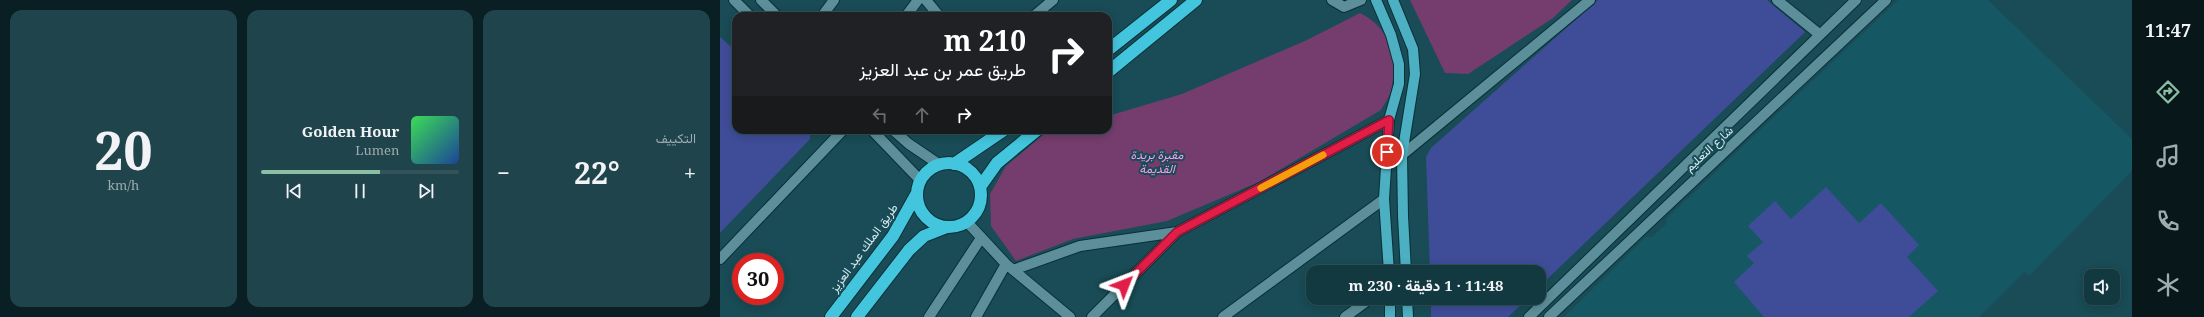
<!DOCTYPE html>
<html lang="ar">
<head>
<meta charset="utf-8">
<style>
	body { margin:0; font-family:"Noto Serif",Vazirmatn,serif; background:#20444b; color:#f1f3f6; direction:rtl; height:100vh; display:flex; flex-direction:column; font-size:15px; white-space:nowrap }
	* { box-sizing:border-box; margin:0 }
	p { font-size:13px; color:#9dacb1 }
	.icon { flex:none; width:22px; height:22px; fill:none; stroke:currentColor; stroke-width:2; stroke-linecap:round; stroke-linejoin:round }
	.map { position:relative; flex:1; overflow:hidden; direction:ltr }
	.drawer { display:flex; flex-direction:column; gap:10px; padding:10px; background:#0a1f23; width:720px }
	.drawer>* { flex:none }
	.guide { position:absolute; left:12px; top:12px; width:380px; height:122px; border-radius:12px; box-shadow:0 2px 10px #0003,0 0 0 1px #325359; direction:rtl; background:#202124; color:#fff; overflow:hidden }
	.fabs { position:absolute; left:1364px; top:269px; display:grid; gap:8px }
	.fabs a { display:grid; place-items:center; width:36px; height:36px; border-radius:8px; background:#133940; box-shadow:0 2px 10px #0003,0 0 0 1px #325359; font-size:20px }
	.speed { position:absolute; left:12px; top:253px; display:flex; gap:8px; font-size:20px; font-weight:700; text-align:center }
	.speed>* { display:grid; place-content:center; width:52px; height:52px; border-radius:50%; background:#133940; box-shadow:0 2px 10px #0003,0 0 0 1px #325359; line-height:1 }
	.speed .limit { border:6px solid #d22; background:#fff; color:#111 }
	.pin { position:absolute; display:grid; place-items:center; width:34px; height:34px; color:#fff; margin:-17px; border:2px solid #fff; border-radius:50%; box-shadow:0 1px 4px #0007 }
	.me { position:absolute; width:44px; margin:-22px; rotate:45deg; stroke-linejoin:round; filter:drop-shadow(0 0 3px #0008) }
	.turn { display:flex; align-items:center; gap:14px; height:84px; padding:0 20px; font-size:18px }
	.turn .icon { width:52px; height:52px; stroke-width:2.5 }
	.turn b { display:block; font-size:28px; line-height:34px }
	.lanes { display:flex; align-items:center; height:38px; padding:0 20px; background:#0003; justify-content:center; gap:20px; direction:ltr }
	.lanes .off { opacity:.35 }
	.big { font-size:30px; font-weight:700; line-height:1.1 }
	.drawer .tile { flex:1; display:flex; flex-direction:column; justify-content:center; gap:6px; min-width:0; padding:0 14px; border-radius:12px; background:#20444b }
	.drawer .dial { align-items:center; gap:0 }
	.dial b { font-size:52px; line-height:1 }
	.song { display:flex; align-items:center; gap:12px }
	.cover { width:48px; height:48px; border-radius:6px; background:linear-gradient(135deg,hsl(130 70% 55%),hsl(220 70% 35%)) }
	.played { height:4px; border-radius:2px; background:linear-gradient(90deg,#8abfa5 60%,#325359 60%) }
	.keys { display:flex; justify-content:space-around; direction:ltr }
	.heat { display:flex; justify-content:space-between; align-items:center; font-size:22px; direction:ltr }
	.drawer .tiles { flex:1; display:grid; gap:10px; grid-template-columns:repeat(3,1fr) }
	.trip { position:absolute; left:586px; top:265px; width:240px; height:40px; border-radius:12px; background:#133940; box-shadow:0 2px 10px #0003,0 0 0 1px #325359; font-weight:700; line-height:40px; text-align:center; direction:rtl }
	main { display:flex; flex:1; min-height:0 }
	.dock { display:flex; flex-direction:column; width:72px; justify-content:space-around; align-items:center; background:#08171a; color:#9dacb1 }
	.dock .icon { width:28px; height:28px }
	.dock .on { color:#8abfa5 }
	.dock b { font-size:18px; color:#f1f3f6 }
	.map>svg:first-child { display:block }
</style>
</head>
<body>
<main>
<nav class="dock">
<b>11:47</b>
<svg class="icon on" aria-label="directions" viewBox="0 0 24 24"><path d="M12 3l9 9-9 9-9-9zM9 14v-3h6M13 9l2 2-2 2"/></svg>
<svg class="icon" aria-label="music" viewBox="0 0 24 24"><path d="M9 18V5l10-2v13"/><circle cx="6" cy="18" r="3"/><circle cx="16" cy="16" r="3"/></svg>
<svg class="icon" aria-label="phone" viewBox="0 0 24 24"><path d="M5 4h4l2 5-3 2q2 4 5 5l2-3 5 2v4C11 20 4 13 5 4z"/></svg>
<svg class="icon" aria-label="climate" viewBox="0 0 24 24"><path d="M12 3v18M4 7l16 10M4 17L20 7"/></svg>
</nav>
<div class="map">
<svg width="1412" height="317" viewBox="0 0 1412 317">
	<rect width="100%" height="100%" fill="#194c56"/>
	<path fill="#165764" d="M1178 0H1268L1412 139V171L1309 276 1304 272 1259 317H844L926 237H932L946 224 947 218Z"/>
	<path fill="#753d6d" d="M690 0H852L833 18 748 74 725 73Z
		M640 13C671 28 678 59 671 91 669 98 664 104 661 110L539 182 447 221 353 239 296 261 271 226 270 194 286 166 329 130H388V116L462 94 587 40Z"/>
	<path fill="#3f4d98" d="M878 0H1047L1085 32 819 287V272H710L706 157 711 148Z
		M0 37 16 51V130H90V139L0 233Z
		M1106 187 1139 223 1161 203 1199 245 1187 257 1218 291 1189 317H1044L1014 282 1034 263 1027 256 1043 242 1028 226 1055 201 1071 219Z
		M711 298H808L788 317H711Z"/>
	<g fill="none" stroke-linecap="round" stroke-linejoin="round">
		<defs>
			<path id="minor" d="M14 0 30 16
				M41 0 57 16
				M206 0 219 16
				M612 0 624 7 641 0
				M1057 0 1099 34
				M102 16 114 0
				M186 16 198 0
				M314 16 333 0
				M152 130 201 181
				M173 130 189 144 220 165
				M682 155 870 0
				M247 222 286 264 350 317
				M0 259 123 130
				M293 270 360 246 457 232
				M209 317 261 238
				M256 317 286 264
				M372 317 457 232 669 120
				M503 317 664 199
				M625 317 651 298
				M809 317 1136 0
				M829 317 1166 0"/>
			<path id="major" d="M656 0 671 35 679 64V84L669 120 664 199 669 272
				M673 0 693 49 695 74 682 155 683 216 686 272
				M670 298V317
				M687 298 688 317"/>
			<path id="highway" d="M388 50 451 0
				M388 72 476 0
				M197 195a32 32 0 1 1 64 0a32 32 0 1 1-64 0Z
				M234 164 284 130
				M260 187 277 163 317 130
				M111 317 173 236 197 193
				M137 317 189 250 204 236 227 227"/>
		</defs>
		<use href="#minor" stroke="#083038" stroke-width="12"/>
		<use href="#major" stroke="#083038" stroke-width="12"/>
		<use href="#highway" stroke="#083038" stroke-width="14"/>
		<use href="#minor" stroke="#5d8f9a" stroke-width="10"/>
		<use href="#major" stroke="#4dafc2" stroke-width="10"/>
		<use href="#highway" stroke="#43c5dd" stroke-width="12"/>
	</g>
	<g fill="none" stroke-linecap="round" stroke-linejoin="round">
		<defs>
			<path id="route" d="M404 285 457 232 669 120 667 152"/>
		</defs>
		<use href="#route" stroke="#92132f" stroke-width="10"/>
		<use href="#route" stroke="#e11d48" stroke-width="7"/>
		<path stroke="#f59e0b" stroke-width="7" d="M541 188 603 155"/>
	</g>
	<g text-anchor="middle" stroke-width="4" stroke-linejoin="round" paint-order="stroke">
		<g font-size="12" fill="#d4eef4" stroke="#194c56">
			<text transform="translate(989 149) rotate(-43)" y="4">شارع التعليم</text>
			<text transform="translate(144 248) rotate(-54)" y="4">طريق الملك عبد العزيز</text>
		</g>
		<g font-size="12" font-style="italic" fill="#fb9bec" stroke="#194c56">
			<text x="437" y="159">مقبرة بريدة<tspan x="437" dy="14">القديمة</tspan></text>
		</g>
	</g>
</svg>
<div class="fabs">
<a><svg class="icon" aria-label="sound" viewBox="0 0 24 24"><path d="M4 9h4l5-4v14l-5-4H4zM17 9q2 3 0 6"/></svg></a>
</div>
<div class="speed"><div class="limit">30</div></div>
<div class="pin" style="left:667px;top:152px;background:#d93025"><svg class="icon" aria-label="arrive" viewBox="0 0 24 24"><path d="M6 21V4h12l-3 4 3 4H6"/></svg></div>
<svg class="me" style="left:404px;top:285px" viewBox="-20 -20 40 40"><path d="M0-17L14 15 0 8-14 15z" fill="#e11d48" stroke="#fff" stroke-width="4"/></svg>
<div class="trip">11:48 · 1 دقيقة · 230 m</div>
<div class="guide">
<div class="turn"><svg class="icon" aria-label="right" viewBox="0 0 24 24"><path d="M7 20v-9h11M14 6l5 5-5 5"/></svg><div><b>210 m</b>طريق عمر بن عبد العزيز</div></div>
<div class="lanes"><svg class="icon off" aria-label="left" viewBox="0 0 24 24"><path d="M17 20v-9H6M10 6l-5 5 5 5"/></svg><svg class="icon off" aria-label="ahead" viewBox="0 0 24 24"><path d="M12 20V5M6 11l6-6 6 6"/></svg><svg class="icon" aria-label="right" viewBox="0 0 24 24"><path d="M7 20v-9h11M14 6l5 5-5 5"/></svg></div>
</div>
</div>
<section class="drawer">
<div class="tiles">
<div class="tile"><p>التكييف</p>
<div class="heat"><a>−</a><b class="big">22°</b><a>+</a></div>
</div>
<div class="tile">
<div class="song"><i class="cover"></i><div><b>Golden Hour</b><p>Lumen</p></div></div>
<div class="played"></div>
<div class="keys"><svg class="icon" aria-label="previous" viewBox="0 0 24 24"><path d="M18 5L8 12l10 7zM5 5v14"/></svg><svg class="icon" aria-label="pause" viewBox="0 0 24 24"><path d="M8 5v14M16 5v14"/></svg><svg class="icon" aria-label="next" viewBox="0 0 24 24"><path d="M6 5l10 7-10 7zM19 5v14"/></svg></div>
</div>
<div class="tile dial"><b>20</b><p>km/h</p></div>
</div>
</section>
</main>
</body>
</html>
